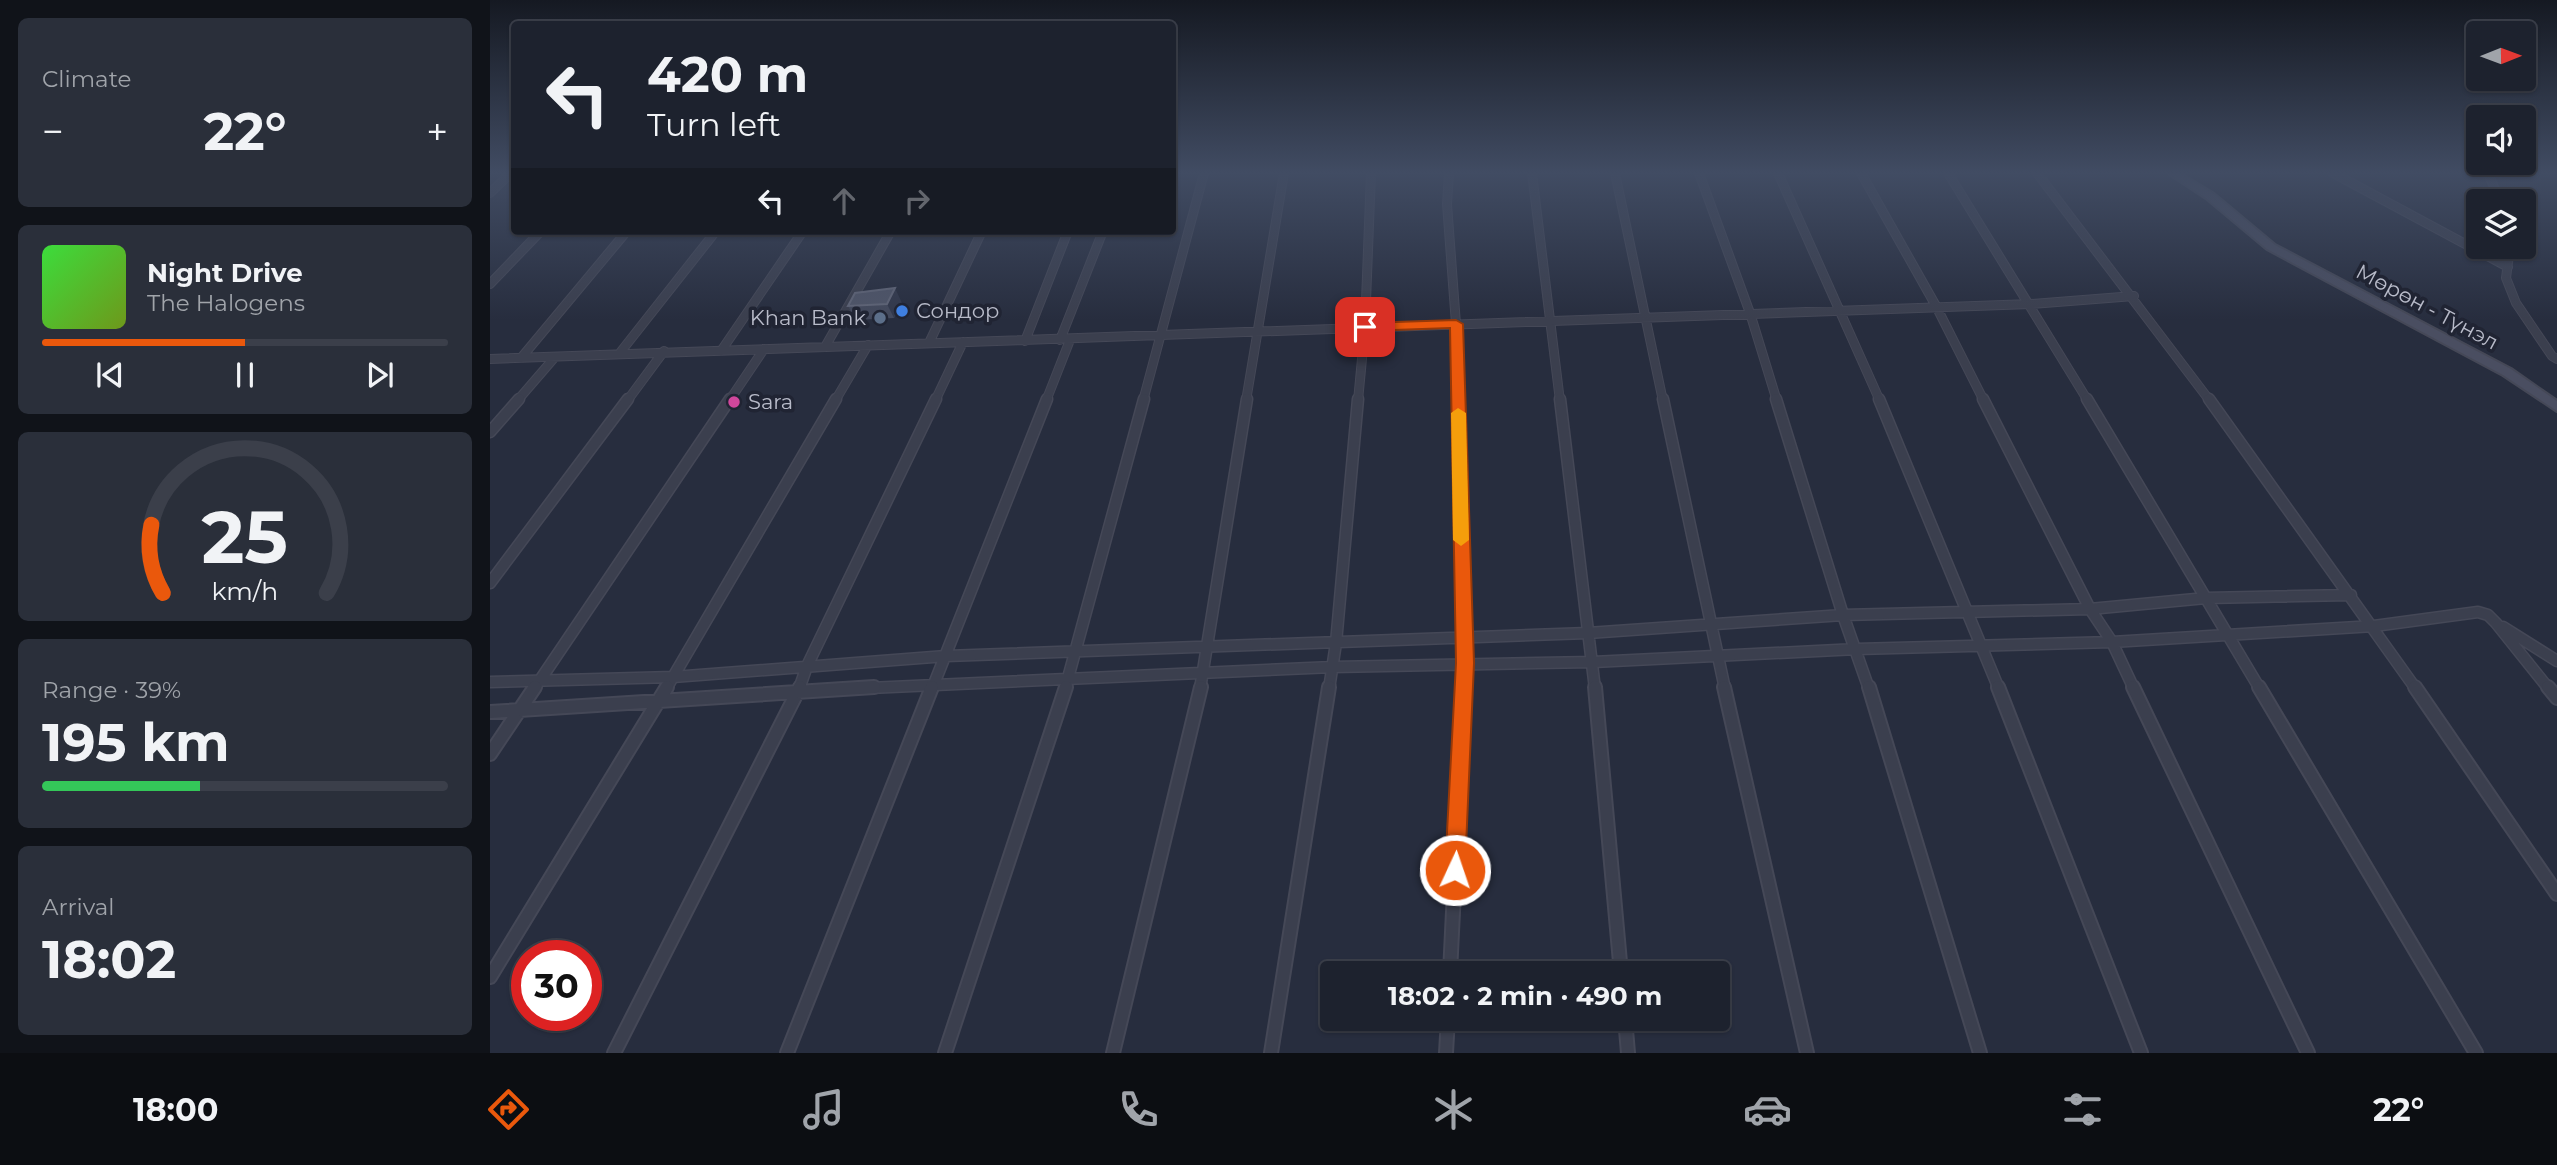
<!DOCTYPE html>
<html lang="en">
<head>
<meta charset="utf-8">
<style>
	body { margin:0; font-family:Montserrat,sans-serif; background:#2a2f3a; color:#f1f3f6; height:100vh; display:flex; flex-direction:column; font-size:26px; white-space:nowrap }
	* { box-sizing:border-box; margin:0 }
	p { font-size:23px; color:#a0a4aa }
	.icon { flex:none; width:38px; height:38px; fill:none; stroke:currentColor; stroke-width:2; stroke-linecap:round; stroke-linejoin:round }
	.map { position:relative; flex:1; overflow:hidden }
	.panel { display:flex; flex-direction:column; gap:18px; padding:18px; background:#101319; width:490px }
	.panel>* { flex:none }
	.guide { position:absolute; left:21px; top:21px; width:665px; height:214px; border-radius:7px; box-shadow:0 2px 5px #0004,0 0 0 2px #3b3f4a; background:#1d222e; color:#f1f3f6; overflow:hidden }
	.needle { width:46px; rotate:89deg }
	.fabs { position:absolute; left:1976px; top:21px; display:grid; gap:14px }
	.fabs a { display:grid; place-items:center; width:70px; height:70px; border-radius:7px; background:#1d222e; box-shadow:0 2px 5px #0004,0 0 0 2px #3b3f4a; font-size:35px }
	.speed { position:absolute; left:21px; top:940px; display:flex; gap:14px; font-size:35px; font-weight:700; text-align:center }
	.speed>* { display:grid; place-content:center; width:91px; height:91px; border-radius:50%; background:#1d222e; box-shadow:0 2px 5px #0004,0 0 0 2px #3b3f4a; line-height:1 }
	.speed .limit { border:10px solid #d22; background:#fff; color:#111 }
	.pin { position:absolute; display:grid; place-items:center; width:60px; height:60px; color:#fff; margin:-30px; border-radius:14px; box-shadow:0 4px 10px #0006 }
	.me { position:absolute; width:77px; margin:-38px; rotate:3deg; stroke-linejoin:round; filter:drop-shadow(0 0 5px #0008) }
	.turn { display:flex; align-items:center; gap:24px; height:147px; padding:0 21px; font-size:32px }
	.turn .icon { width:91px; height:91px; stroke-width:2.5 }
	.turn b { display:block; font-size:49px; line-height:60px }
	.lanes { display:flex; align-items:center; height:66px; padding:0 21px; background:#0003; justify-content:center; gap:35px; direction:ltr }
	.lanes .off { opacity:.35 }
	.big { font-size:52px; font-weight:700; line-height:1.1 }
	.panel .widget { flex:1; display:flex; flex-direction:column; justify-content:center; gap:10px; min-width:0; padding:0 24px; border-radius:10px; background:#2a2f3a }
	.panel .dial { align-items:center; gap:0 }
	.dial svg { height:182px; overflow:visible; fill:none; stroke:#3b3f4a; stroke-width:7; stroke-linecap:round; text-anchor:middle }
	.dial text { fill:#f1f3f6; stroke:none }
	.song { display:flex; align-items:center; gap:21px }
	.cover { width:84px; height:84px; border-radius:10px; background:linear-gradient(135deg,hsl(120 70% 55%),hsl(80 70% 35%)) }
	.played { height:7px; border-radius:4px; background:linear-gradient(90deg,#ea580c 50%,#3b3f4a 50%) }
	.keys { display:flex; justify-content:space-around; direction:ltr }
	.heat { display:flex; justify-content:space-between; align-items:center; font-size:38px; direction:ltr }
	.charge { height:10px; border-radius:5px; background:linear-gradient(90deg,#34c759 39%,#3b3f4a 0) }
	.trip { position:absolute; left:830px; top:961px; width:410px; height:70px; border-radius:7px; background:#1d222e; box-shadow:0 2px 5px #0004,0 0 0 2px #3b3f4a; font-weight:700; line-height:70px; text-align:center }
	.tab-bar { display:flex; height:112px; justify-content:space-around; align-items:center; background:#0c0e12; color:#a0a4aa }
	.tab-bar .icon { width:49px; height:49px }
	.tab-bar .selected { color:#ea580c }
	.tab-bar b { font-size:32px; color:#f1f3f6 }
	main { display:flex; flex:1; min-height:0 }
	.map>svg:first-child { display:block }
</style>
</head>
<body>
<main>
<section class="panel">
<div class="widget"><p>Climate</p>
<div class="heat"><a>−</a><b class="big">22°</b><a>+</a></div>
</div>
<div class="widget">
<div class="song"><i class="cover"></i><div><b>Night Drive</b><p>The Halogens</p></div></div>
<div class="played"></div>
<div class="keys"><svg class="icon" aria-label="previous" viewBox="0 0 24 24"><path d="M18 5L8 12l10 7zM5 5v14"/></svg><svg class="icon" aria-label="pause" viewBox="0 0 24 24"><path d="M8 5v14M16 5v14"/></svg><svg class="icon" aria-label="next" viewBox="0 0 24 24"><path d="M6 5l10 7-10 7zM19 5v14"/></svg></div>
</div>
<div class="widget dial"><svg viewBox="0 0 100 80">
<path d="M14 69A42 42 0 1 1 86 69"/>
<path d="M14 69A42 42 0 0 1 9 39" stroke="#ea580c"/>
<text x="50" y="56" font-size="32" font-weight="700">25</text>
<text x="50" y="72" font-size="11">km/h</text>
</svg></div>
<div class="widget"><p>Range · 39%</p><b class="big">195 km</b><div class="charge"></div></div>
<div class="widget"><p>Arrival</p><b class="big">18:02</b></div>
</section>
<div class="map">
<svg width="2067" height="1053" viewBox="0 0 2067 1053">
	<rect width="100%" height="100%" fill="#272d3e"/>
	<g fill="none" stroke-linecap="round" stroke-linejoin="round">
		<defs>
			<path id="street-far2" d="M959 173 957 204 966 324 968 401
				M1042 173 1070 401
				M1125 173 1173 401
				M1209 173 1260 313 1287 401
				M1288 173 1390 401
				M1371 173 1446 306 1494 401
				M1458 173 1598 401
				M1547 173 1720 401
				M1843 173 2018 267
				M1998 173 2010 201
				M0 193 21 173
				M2020 247 2016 278 2026 303 2062 356 2067 359
				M0 284 51 231
				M570 340 613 231
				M535 341 578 231
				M439 343 492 231
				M335 347 401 231
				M231 351 313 231
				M129 354 226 231
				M31 358 137 231
				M0 359 1541 304 1644 296
				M27 401 65 357
				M137 401 174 351
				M239 401 274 349
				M345 401 378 345
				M445 401 473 342
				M556 401 580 340
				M653 401 714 173
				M756 401 794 173
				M868 401 875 327 881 173"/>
			<path id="street-far1" d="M968 399 974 689
				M1070 399 1105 689
				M1173 399 1235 689
				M1286 399 1353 615 1379 689
				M1389 399 1509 689
				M1493 399 1600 609 1622 642 1644 689
				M1597 399 1770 689
				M1719 399 1926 689
				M0 432 29 399
				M0 583 138 399
				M2013 627 2067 661
				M0 682 183 677 456 656 1098 633 1353 615 1600 609 1716 598 1861 595
				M44 689 240 399
				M176 689 346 399
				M309 689 317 666 446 399
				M357 689 843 667 1103 662 1367 649 1622 642 1884 626 1988 612 1998 615 2006 623 2059 689
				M442 689 557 399
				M575 689 654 399
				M710 689 757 399
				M839 689 846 643 868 399"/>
			<path id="street" d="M1105 687 1131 973
				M1234 687 1317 1053
				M1379 687 1490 1053
				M1508 687 1651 1053
				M1643 687 1818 1053
				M1769 687 1986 1053
				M1925 687 2067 894
				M2058 687 2067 698
				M0 712 384 687
				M0 754 45 687
				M960 973 974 687
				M0 977 177 687
				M1135 1018 1138 1053
				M124 1053 310 687
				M297 1053 442 687
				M455 1053 576 687
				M623 1053 711 687
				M781 1053 839 687
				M956 1053 958 1018"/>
			<path id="secondary" d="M1678 173H1689L1724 194 1785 245 2021 369 2067 401V411L2013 375 1777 249 1716 198Z"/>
		</defs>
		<use href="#street-far2" stroke="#454857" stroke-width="10"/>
		<use href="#street-far1" stroke="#454857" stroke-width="13"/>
		<use href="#street" stroke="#454857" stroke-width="16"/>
		<use href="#secondary" stroke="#454857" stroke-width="4"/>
		<use href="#street-far2" stroke="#3b3f4e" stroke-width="8"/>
		<use href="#street-far1" stroke="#3b3f4e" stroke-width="10"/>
		<use href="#street" stroke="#3b3f4e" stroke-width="12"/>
		<use href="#secondary" fill="#4a4e61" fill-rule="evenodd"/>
	</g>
	<path fill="#43495c" d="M412 303 404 318 366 320 358 306Z"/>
	<path fill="#32384b" d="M405 288 412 303 404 318 397 304Z"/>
	<path fill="#4f5568" stroke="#606577" stroke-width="2" d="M405 288 397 304 358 306 365 293Z"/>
	<linearGradient id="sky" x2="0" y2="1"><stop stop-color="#151922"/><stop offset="0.54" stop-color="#414c63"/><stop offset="1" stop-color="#414c63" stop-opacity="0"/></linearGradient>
	<rect width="2067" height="320" fill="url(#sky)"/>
	<path fill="#ea580c" stroke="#983908" stroke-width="2" d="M966 320 973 324 984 663 975 870 972 877 965 879 958 877 955 870 966 663 960 328 875 331 868 327 875 323Z"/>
	<path fill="#f59e0b" d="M968 408 976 413 979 540 971 546 963 540 961 413Z"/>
	<circle fill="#3f7fe0" stroke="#202433" stroke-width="2.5" cx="412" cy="311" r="7"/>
	<circle fill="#5c6f8a" stroke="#202433" stroke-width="2.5" cx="390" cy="318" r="7"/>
	<circle fill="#d1479c" stroke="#202433" stroke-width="2.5" cx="244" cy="402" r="7"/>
	<g text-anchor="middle" stroke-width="7" stroke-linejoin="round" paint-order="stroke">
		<g font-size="21" fill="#b8bbc9" stroke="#202433">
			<text transform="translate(1937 307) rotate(28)" y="7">Мөрөн - Түнэл</text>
		</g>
		<g font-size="21" fill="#b8bbc9" stroke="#202433" text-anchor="start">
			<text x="426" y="318">Сондор</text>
			<text x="376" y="325" text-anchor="end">Khan Bank</text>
			<text x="258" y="409">Sara</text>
		</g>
	</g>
</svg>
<div class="fabs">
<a><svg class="needle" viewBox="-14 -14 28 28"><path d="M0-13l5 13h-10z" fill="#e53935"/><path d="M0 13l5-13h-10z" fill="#a0a4aa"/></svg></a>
<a><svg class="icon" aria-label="sound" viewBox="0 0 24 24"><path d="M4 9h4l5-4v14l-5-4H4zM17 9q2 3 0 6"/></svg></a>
<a><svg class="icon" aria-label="layers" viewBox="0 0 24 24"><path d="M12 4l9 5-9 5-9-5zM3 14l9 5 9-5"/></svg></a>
</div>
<div class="speed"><div class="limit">30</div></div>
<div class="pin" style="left:875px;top:327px;background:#d93025"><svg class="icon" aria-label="arrive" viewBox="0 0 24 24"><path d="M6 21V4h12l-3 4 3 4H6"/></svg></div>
<svg class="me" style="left:965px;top:870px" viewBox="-20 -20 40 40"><circle r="17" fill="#ea580c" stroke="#fff" stroke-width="3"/><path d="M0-11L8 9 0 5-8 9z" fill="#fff"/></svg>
<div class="trip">18:02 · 2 min · 490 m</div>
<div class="guide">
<div class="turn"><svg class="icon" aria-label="left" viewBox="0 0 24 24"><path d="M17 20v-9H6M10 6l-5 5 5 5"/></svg><div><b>420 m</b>Turn left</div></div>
<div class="lanes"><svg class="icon" aria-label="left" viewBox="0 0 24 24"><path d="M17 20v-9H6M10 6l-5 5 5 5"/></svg><svg class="icon off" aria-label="ahead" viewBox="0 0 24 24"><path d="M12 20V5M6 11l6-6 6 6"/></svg><svg class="icon off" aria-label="right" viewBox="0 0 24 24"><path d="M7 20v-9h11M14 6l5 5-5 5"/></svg></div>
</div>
</div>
</main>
<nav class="tab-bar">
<b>18:00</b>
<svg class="icon selected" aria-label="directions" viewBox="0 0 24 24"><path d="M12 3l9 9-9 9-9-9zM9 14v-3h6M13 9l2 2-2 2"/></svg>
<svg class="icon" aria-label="music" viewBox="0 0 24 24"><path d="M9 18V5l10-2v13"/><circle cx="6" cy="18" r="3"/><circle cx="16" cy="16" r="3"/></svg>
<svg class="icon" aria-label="phone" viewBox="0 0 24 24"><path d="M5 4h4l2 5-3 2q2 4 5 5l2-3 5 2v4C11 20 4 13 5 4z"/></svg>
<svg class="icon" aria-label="climate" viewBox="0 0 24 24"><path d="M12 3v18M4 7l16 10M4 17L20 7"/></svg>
<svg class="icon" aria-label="car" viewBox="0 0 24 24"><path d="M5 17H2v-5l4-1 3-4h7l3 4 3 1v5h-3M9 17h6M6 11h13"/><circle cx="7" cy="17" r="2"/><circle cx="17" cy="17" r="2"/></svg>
<svg class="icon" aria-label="filters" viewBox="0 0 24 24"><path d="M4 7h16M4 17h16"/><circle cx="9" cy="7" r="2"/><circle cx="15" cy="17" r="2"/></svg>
<b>22°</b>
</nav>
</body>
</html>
